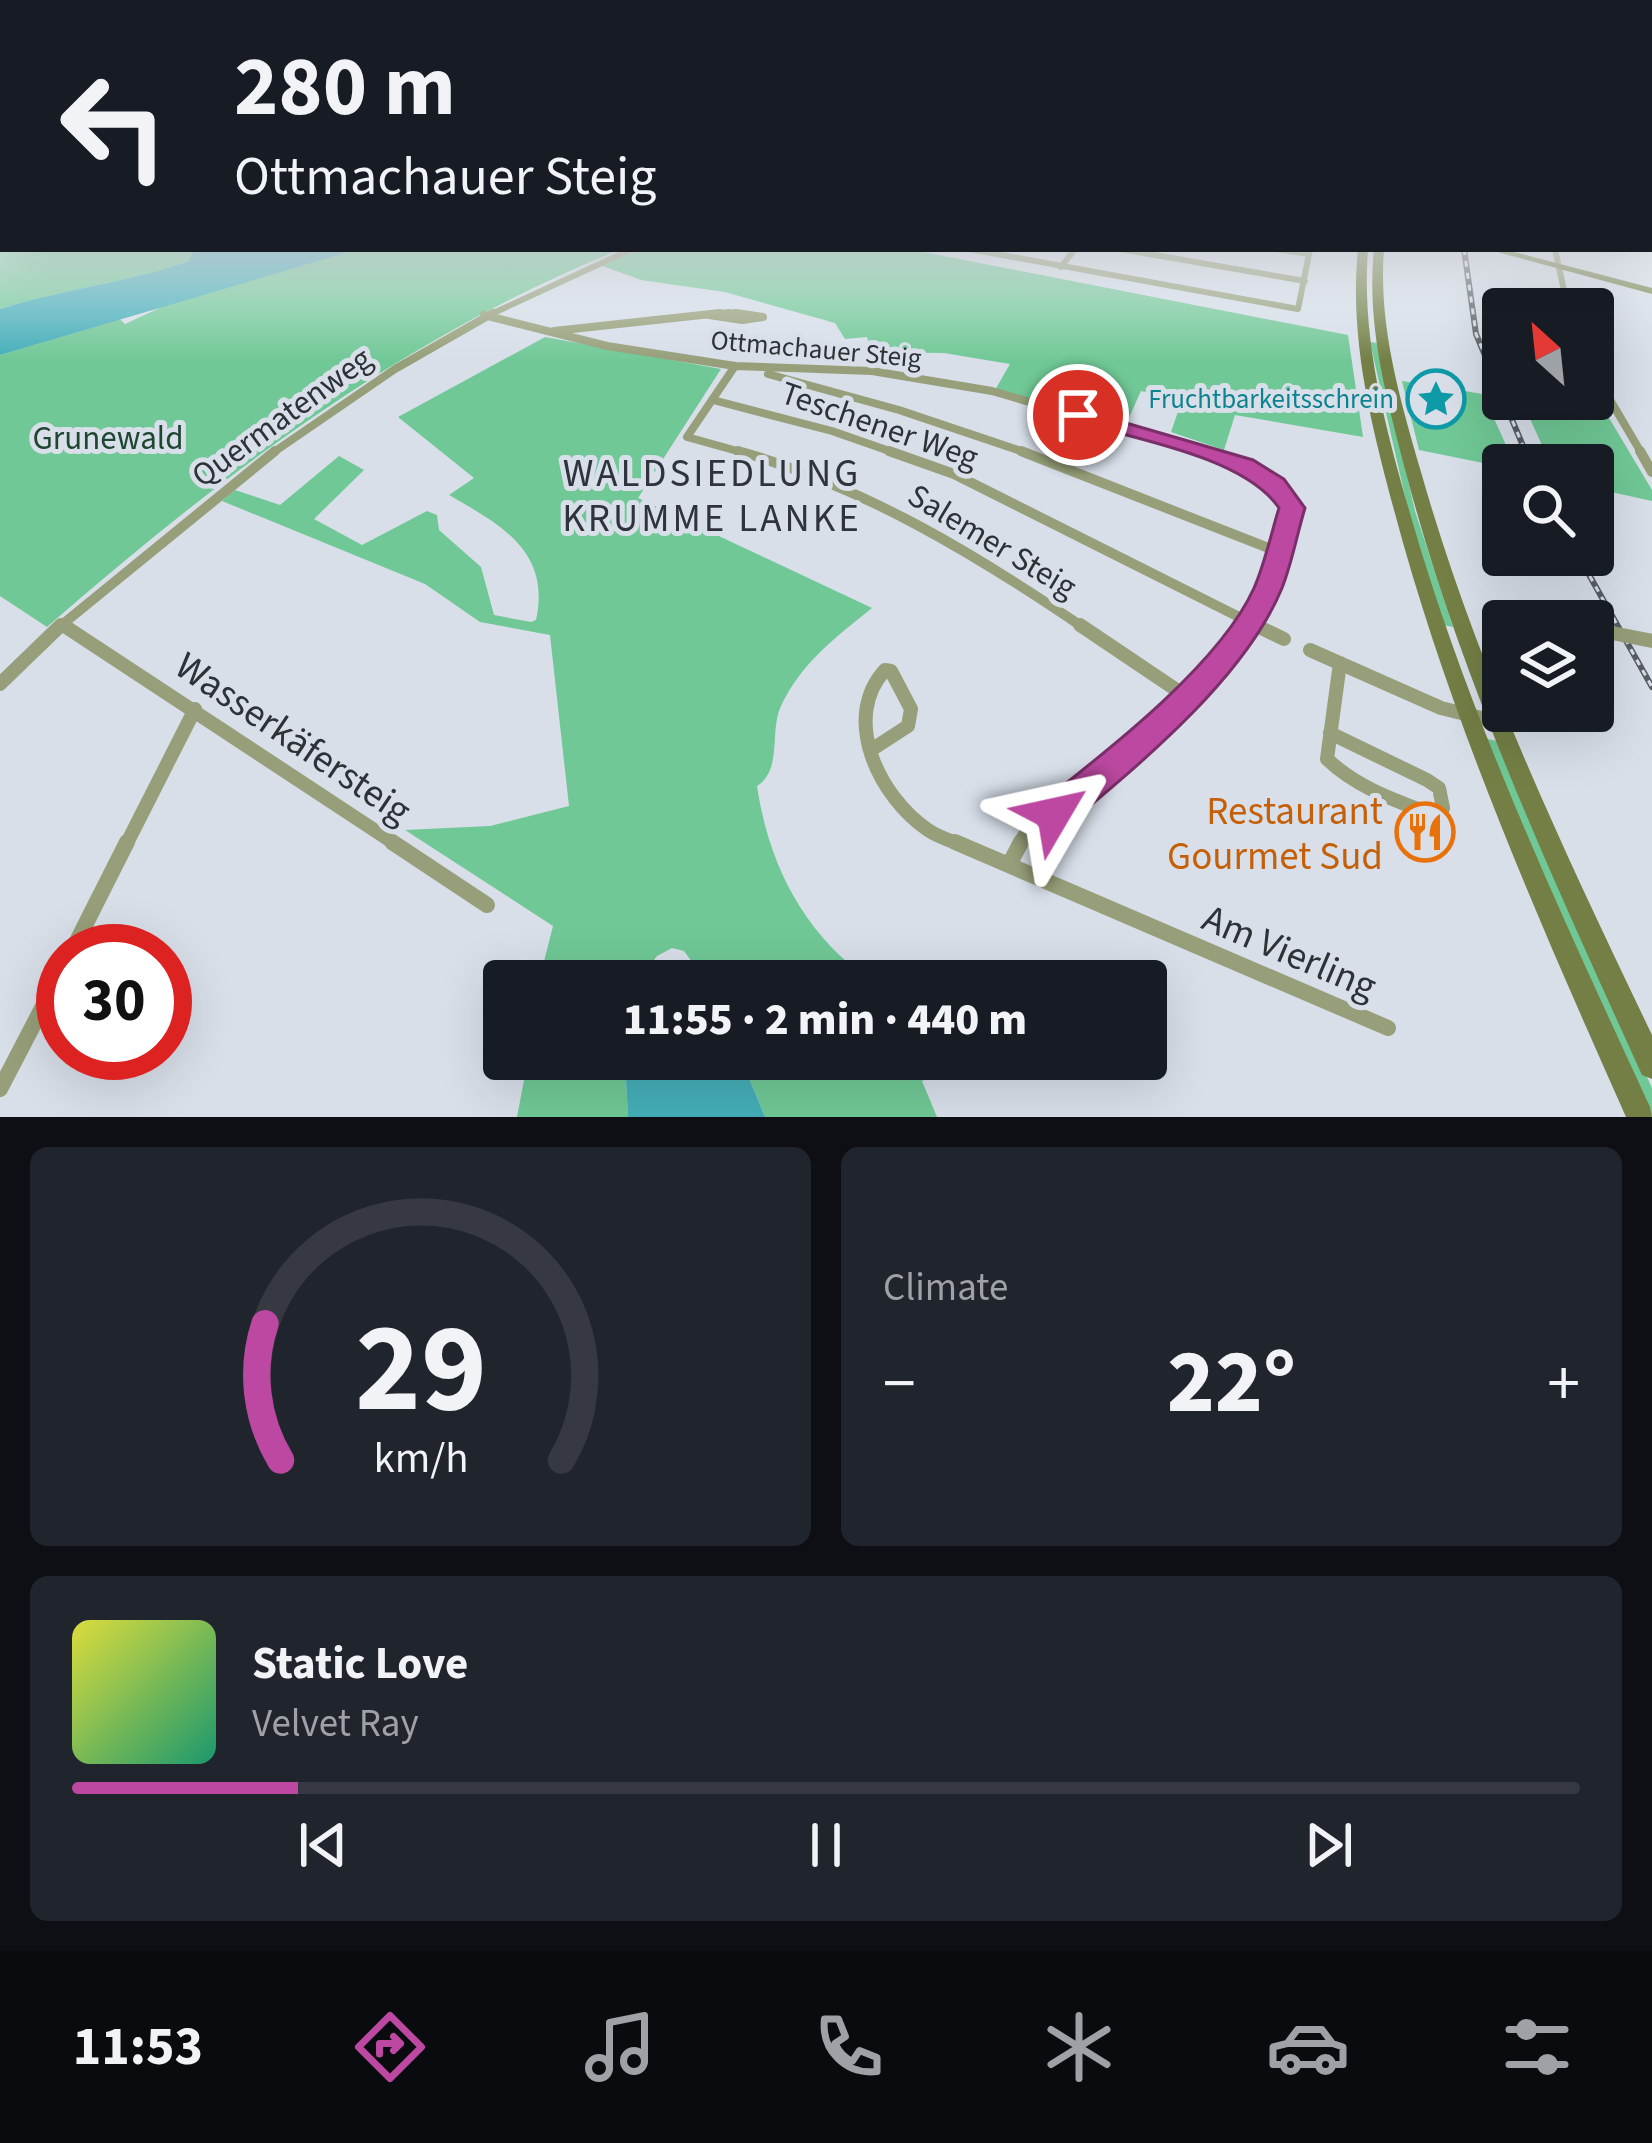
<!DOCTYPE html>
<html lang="en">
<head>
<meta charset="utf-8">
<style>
	body { margin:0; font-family:"Source Sans 3",sans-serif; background:#20242c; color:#f1f3f6; height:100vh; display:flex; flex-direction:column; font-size:45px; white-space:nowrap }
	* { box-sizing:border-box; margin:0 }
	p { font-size:39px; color:#9ea1a6 }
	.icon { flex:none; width:66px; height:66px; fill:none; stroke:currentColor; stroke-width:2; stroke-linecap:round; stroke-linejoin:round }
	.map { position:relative; height:1117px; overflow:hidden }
	.side { display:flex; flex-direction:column; gap:30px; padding:30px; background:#0d0f14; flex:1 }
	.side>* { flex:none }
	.hud { position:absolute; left:0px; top:0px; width:1653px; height:252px; box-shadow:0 12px 48px #0002; background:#171b24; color:#f1f3f6; overflow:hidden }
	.needle { width:78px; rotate:333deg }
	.fabs { position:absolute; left:1482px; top:288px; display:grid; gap:24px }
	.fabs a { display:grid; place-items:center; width:132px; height:132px; border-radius:12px; background:#171b24; box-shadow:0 12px 48px #0002; font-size:60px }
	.speed { position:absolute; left:36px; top:924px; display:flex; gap:24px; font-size:60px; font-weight:700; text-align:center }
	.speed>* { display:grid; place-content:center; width:156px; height:156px; border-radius:50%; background:#171b24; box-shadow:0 12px 48px #0002; line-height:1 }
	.speed .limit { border:18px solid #d22; background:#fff; color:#111 }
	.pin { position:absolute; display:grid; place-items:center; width:102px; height:102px; color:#fff; margin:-51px; border:6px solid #fff; border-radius:50%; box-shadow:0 3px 12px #0007 }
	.me { position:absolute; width:132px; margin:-66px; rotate:54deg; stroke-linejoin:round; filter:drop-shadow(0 0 9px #0008) }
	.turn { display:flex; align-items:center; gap:42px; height:252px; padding:0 36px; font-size:54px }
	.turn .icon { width:156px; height:156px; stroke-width:2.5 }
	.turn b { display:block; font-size:84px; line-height:102px }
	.big { font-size:90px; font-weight:800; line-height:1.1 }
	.side .widget { flex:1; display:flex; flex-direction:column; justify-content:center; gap:18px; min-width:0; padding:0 42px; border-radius:18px; background:#20242c }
	.side .dial { align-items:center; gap:0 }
	.dial svg { height:312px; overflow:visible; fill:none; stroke:#363941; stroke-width:7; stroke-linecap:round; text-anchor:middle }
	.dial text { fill:#f1f3f6; stroke:none }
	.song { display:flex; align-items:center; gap:36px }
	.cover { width:144px; height:144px; border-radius:18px; background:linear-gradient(135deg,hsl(60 70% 55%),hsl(160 70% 35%)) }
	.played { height:12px; border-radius:6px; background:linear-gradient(90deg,#bc48a1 15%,#363941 15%) }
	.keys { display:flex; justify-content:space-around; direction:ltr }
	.heat { display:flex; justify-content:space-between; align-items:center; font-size:66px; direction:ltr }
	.side .tiles { flex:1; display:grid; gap:30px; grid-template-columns:1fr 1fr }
	.widget:last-child { grid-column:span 2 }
	.trip { position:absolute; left:483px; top:960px; width:684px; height:120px; border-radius:12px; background:#171b24; box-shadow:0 12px 48px #0002; font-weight:800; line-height:120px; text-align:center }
	.tabs { display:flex; height:192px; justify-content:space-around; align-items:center; background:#090b0e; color:#9ea1a6 }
	.tabs .icon { width:84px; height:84px }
	.tabs .active { color:#bc48a1 }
	.tabs b { font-size:54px; color:#f1f3f6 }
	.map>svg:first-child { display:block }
</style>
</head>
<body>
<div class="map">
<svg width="1652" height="1117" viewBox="0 0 1652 1117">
	<rect width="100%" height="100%" fill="#d8dfe9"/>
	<path fill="#70c896" d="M0 204 3 249H205L192 253 189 261C128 283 62 289 0 309Z
		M359 249H621C402 338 225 472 47 627L0 596V355L120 319 125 324 166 305Z
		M642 249H908L1348 335 1363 437 1235 415 1224 450 1171 432 1182 400 1141 391 1127 422 1078 405 1090 378 1053 370 1034 400 995 390 1010 364 944 353 871 352 867 337 845 339 835 323 725 292 641 280 600 265Z
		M545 337 721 369 638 498 872 608C836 637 801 663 781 706 769 731 783 769 757 786 769 866 804 934 871 981H706L684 951 672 948 657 956 639 981H539L553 926 405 830 490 826 569 806 550 635 480 622 425 584 222 501 235 490 280 505 339 456 364 470 314 519 362 545 427 511 437 515 439 530 481 567 494 615 531 622 536 620C551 551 501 525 449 495L474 478 398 417Z
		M1370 342 1377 343 1415 511 1453 627 1443 625 1414 536Z
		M1402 381 1483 394 1515 465 1503 467 1419 450Z
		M1593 391 1652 490V501L1593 488V465H1551L1521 399H1593Z
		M1483 738 1497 741 1652 1088V1117Z
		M528 1059H625L628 1117H517Z
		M741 1059H973L922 1081 937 1117H765Z"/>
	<path fill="#44aeb8" d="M205 249H359L0 355V309C62 289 127 283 189 261L192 253Z
		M625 1059H741L765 1117H628Z"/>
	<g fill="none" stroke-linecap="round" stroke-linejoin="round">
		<path stroke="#969f79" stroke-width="6" d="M969 249 1298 309 1310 249
			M1120 249 1305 281
			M1276 249 1309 254
			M1555 249 1568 309
			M1061 267 1075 249
			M709 315 715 316
			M487 316 632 249
			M692 316 729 312 756 316"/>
		<path stroke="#969f79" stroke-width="8" d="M484 315 607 346 735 366 872 371 992 391 1207 454
			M709 315 742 320 763 317 736 313
			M554 331 720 313
			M735 366 687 437 748 454
			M1593 371 1642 454
			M768 374 899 410 1030 454
			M713 400 832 431 898 454
			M271 454 395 369 493 313"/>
		<path stroke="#969f79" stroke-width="10" d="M738 451C863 486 977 555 1084 628
			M889 451 954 474 1261 628
			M1021 451 1281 553
			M1197 451C1237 463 1268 472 1292 508L1278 562 1244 628
			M1640 451 1652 472
			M63 625 67 628
			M58 628 275 451"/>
		<path stroke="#969f79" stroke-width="14" d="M63 625 397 845
			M1080 625 1187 697
			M1255 625 1284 639
			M1310 650 1441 708 1498 722
			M0 684 61 625
			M1330 733 1427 780 1439 788 1443 808 1431 814C1394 800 1356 787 1327 759L1340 663
			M871 750 908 726 911 709 891 671 885 670C841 718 879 797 928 830 938 837 951 841 962 845
			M126 845 195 709
			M1019 845 1028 829 1088 790 1145 740 1246 625"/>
		<path stroke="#969f79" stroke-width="16" d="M392 842 487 905
			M955 842 1388 1028
			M1009 865 1021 842
			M72 951 127 842
			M0 1089 63 968"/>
		<path fill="#737f45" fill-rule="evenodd" d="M1358 249H1368C1361 341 1386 429 1411 517 1470 721 1561 914 1650 1107L1652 1117H1626C1538 919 1450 720 1394 510 1371 424 1349 338 1358 249Z
			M1374 249H1384C1378 326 1400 399 1421 472 1477 669 1564 851 1652 1035V1079L1642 1075C1553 879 1461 682 1406 473 1387 399 1366 326 1374 249Z
			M1486 249H1503L1652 288V294Z"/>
		<defs>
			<path id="rail" d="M1464 249 1476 334 1531 465
				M1578 555 1652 687"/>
		</defs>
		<use href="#rail" stroke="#595e63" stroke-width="6"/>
		<use href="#rail" stroke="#d8dfe9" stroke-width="3" stroke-dasharray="6" stroke-linecap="butt"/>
		<path stroke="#969f79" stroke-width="14" d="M1602 631 1652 641"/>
	</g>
	<linearGradient id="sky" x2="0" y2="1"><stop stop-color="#66b2d5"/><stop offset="0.57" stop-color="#edf1f5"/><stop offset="1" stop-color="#edf1f5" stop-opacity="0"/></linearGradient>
	<rect width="1652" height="361" fill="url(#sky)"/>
	<path fill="#bc48a1" stroke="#7a2f69" stroke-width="3" d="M1078 409 1253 460 1284 479 1305 508C1297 534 1292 563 1282 588 1245 678 1140 764 1067 825L1054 830 1041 825 1036 814 1041 803C1106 752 1220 664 1254 588 1265 563 1271 534 1279 508 1244 456 1130 438 1070 420V410Z"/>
	<defs>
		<symbol id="sight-ring" viewBox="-11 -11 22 22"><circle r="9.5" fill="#d8dfe9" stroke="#0f9aa8" stroke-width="1.5"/><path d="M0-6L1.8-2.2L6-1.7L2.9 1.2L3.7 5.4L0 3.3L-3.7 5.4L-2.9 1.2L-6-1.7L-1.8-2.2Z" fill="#0f9aa8"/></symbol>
		<symbol id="restaurant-ring" viewBox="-11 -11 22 22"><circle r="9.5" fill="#d8dfe9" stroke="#e8710a" stroke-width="1.5"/><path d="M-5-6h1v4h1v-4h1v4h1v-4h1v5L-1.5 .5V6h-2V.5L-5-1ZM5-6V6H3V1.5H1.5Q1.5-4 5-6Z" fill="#e8710a"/></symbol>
	</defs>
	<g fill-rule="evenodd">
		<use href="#sight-ring" x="1403" y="366" width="66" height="66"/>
		<use href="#restaurant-ring" x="1392" y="799" width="66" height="66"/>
	</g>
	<g text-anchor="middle" stroke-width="10" stroke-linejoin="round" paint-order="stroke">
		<g font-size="27" fill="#2e3135" stroke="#d8dfe9">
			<text transform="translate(816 349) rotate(5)" y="9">Ottmachauer Steig</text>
		</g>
		<g font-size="27" fill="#0d838f" stroke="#d8dfe9" text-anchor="end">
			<text x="1394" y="408">Fruchtbarkeitsschrein</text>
		</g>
		<g font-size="33" fill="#2e3135" stroke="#d8dfe9">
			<text transform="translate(281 416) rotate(-36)" y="12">Quermatenweg</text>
			<text transform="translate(880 424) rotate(19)" y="12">Teschener Weg</text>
			<text transform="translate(993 540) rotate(31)" y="12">Salemer Steig</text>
		</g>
		<g font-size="33" fill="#1e4630" stroke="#d8dfe9">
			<text x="108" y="449">Grunewald</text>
		</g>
		<g font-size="39" letter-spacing="3" fill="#2f343c" stroke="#d8dfe9">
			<text x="712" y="486">WALDSIEDLUNG<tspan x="712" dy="45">KRUMME LANKE</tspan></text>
		</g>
		<g font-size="39" fill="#2e3135" stroke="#d8dfe9">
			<text transform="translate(294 737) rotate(34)" y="14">Wasserkäfersteig</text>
			<text transform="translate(1290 951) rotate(23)" y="14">Am Vierling</text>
		</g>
		<g font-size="39" fill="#c56008" stroke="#d8dfe9" text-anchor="end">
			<text x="1383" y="824">Restaurant<tspan x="1383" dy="45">Gourmet Sud</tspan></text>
		</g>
	</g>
</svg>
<div class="fabs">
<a><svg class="needle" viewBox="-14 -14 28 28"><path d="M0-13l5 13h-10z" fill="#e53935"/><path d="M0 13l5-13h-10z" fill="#9ea1a6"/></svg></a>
<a><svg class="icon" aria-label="search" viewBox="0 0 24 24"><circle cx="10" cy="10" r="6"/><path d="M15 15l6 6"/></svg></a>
<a><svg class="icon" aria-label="layers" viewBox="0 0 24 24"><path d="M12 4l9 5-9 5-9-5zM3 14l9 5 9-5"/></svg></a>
</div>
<div class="speed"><div class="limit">30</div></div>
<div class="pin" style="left:1078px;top:415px;background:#d93025"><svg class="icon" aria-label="arrive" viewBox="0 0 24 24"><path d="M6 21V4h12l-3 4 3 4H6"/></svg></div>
<svg class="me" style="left:1054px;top:814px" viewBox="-20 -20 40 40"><path d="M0-17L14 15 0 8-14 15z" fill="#bc48a1" stroke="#fff" stroke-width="4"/></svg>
<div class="trip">11:55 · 2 min · 440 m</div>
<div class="hud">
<div class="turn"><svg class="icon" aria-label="left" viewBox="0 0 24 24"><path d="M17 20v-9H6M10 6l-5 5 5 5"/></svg><div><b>280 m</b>Ottmachauer Steig</div></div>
</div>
</div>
<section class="side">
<div class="tiles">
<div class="widget dial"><svg viewBox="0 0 100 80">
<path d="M14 69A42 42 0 1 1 86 69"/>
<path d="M14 69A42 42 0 0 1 10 34" stroke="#bc48a1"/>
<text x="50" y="56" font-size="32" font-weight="700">29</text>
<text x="50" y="72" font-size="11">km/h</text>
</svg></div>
<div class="widget"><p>Climate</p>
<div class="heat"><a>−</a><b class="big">22°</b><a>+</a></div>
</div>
<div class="widget">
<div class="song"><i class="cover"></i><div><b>Static Love</b><p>Velvet Ray</p></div></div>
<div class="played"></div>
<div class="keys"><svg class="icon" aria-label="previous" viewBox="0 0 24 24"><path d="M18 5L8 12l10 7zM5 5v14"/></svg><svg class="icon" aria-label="pause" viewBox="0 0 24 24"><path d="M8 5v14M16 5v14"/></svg><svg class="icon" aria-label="next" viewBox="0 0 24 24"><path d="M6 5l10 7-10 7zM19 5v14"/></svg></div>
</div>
</div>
</section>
<nav class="tabs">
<b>11:53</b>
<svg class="icon active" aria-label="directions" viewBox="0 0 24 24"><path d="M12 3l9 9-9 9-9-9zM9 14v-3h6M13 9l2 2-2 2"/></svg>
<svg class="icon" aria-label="music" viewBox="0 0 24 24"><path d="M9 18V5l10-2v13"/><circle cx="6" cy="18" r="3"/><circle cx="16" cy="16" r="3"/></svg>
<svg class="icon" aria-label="phone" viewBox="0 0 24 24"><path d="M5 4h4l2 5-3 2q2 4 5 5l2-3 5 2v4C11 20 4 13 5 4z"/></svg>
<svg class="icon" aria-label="climate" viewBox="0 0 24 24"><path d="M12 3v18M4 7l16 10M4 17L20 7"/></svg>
<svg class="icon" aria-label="car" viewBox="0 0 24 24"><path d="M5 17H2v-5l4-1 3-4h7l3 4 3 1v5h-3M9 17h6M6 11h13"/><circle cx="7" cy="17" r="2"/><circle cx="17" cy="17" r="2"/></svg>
<svg class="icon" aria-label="filters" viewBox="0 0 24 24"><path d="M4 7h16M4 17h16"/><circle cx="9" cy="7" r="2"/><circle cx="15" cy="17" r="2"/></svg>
</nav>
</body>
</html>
